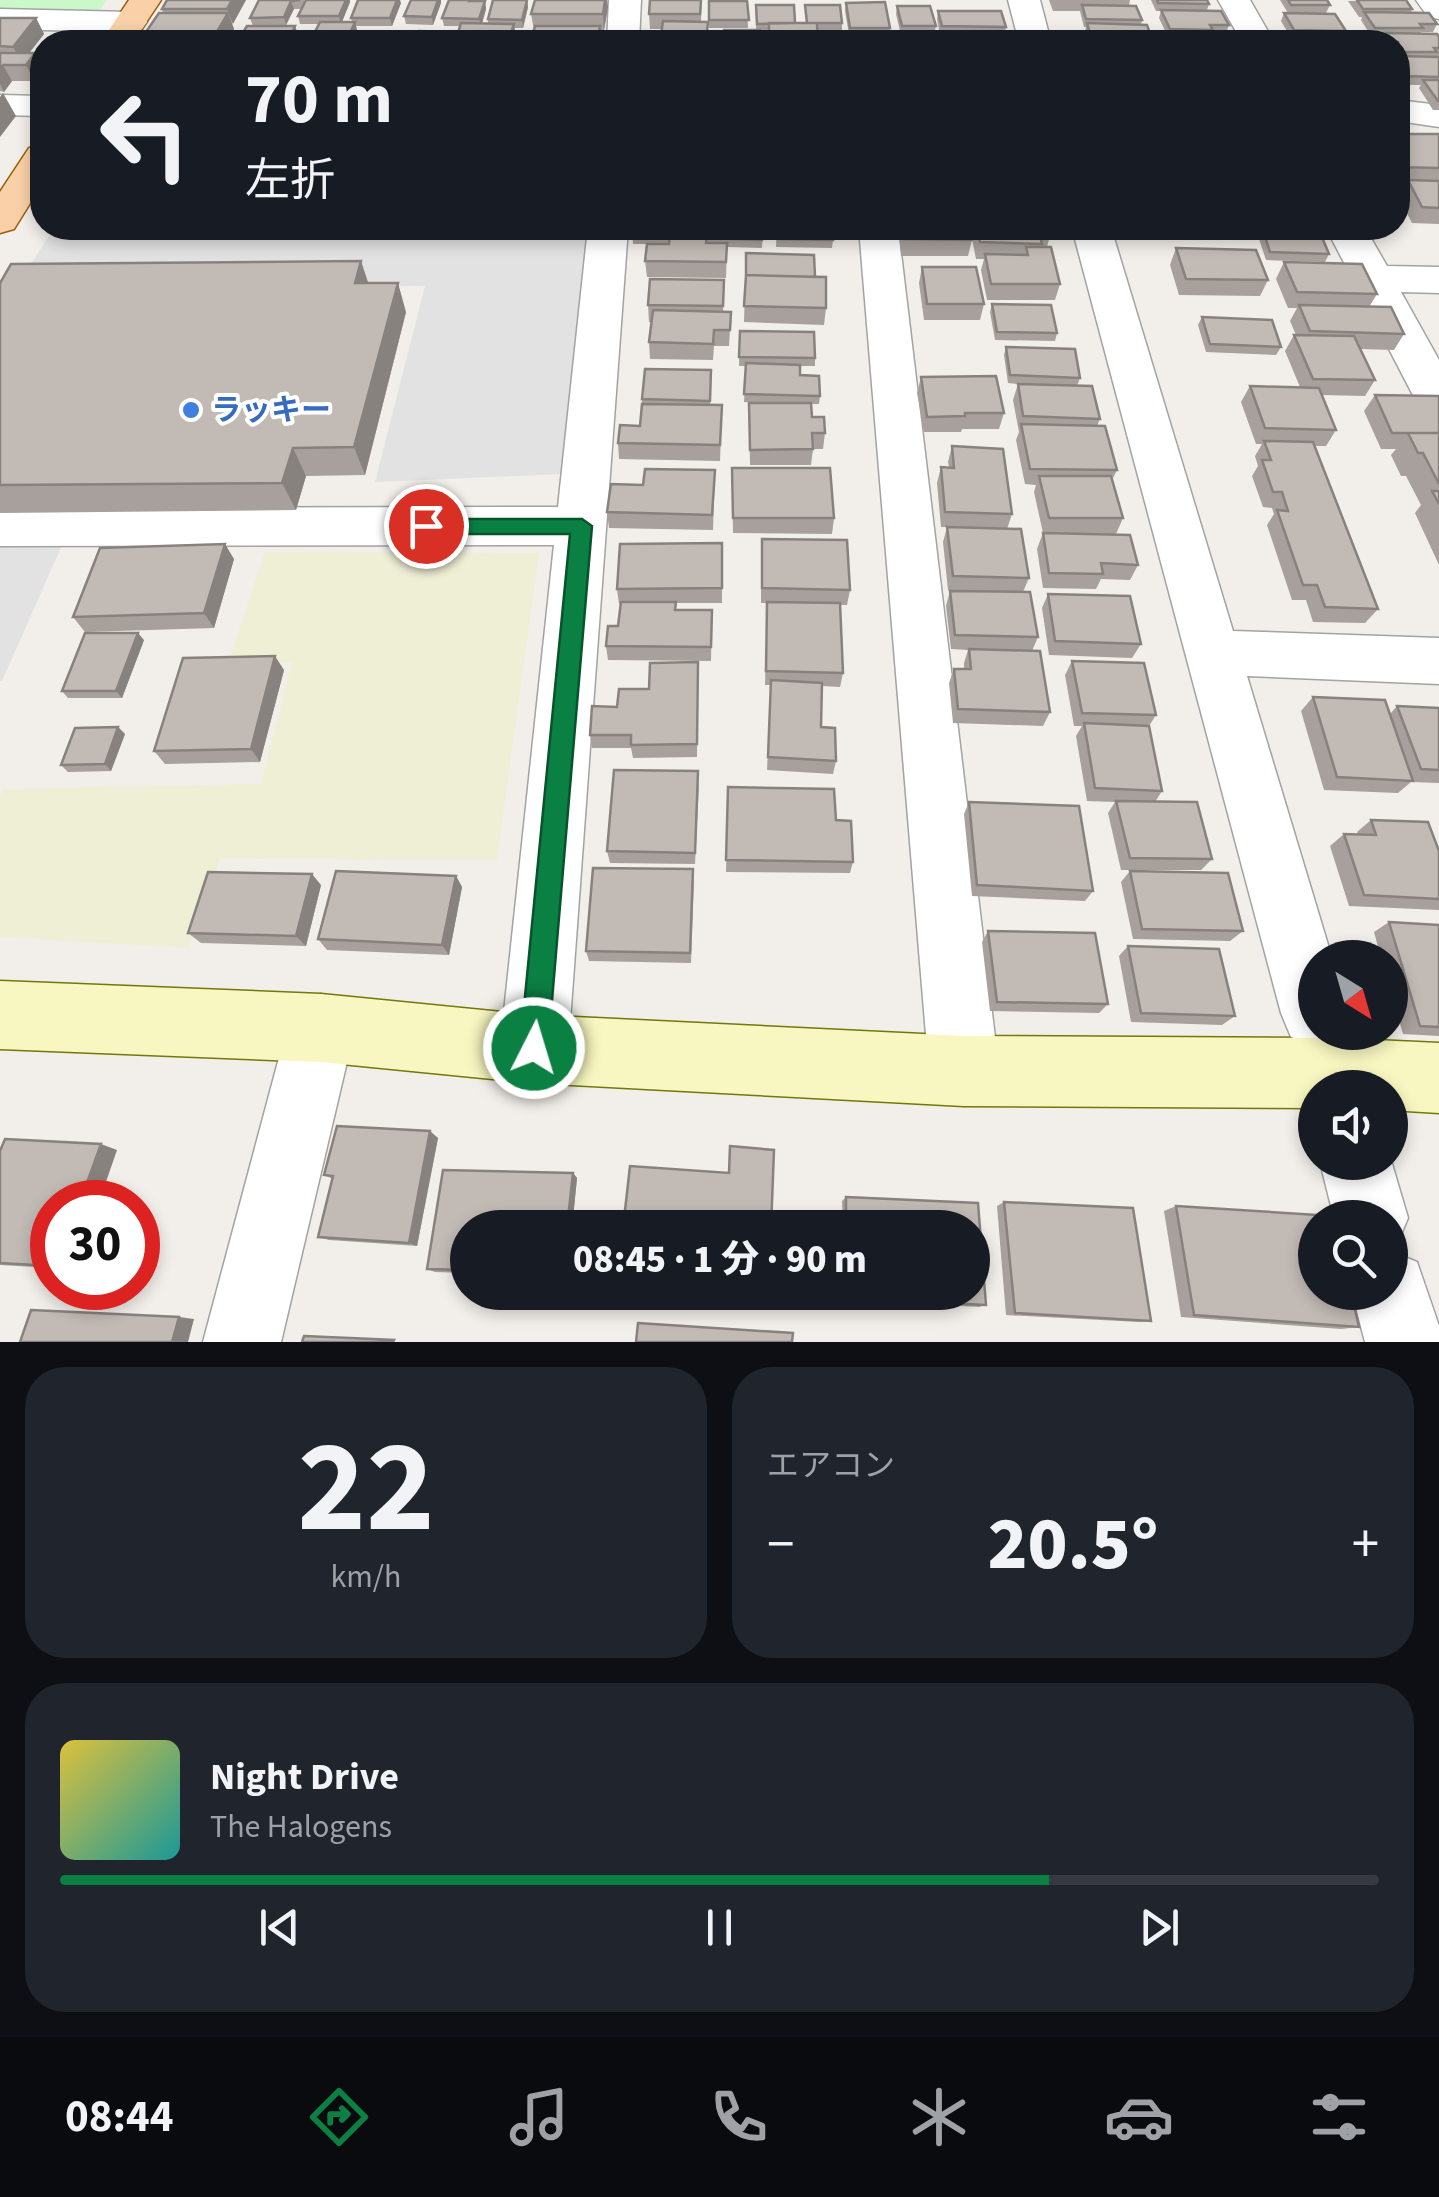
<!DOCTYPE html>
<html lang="ja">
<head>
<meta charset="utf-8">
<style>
	body { margin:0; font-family:"Source Sans 3","Noto Sans JP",sans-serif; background:#20242c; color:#f1f3f6; height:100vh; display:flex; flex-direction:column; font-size:38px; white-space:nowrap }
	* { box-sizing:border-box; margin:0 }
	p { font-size:32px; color:#9ea1a6 }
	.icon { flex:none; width:55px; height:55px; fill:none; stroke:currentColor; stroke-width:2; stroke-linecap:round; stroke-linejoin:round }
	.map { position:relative; height:1342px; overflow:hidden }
	.drawer { display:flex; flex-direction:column; gap:25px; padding:25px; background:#0d0f14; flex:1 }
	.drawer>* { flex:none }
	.hud { position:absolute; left:30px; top:30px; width:1380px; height:210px; border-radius:40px; box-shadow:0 5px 15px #0003; background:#171b24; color:#f1f3f6; overflow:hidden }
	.needle { width:65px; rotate:143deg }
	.controls { position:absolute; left:1298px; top:940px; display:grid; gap:20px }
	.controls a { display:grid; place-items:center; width:110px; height:110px; border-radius:50%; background:#171b24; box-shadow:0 5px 15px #0003; font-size:50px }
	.speed { position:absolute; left:30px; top:1180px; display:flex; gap:20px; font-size:50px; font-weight:700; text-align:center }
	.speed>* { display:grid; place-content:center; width:130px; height:130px; border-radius:50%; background:#171b24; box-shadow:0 5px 15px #0003; line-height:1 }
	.speed .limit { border:15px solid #d22; background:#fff; color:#111 }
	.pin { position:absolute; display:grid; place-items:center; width:85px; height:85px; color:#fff; margin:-42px; border:5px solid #fff; border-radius:50%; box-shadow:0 2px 10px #0007 }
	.me { position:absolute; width:110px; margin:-55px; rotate:5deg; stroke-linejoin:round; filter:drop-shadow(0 0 8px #0008) }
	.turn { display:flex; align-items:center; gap:35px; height:210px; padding:0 50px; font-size:45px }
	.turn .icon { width:130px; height:130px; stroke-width:2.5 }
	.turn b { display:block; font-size:70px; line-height:85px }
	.big { font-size:75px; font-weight:800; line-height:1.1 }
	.drawer .tile { flex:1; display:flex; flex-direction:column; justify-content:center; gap:15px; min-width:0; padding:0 35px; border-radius:40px; background:#20242c }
	.drawer .dial { align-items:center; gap:0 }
	.dial b { font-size:130px; line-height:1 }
	.song { display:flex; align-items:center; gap:30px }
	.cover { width:120px; height:120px; border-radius:15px; background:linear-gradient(135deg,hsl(50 70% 55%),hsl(180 70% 35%)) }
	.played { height:10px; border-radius:5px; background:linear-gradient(90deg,#0b8043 75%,#363941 75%) }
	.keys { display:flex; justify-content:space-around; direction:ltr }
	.heat { display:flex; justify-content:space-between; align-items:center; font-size:55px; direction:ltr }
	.drawer .tiles { flex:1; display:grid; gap:25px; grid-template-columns:1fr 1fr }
	.tile:last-child { grid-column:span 2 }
	.trip { position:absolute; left:450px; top:1210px; width:540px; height:100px; border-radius:50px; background:#171b24; box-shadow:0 5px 15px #0003; font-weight:800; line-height:100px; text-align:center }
	.dock { display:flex; height:160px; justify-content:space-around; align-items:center; background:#090b0e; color:#9ea1a6 }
	.dock .icon { width:70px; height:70px }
	.dock .current { color:#0b8043 }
	.dock b { font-size:45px; color:#f1f3f6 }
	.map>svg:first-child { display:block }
</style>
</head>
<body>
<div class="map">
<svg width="1439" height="1342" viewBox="0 0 1439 1342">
	<rect width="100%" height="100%" fill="#f2eee9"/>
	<path fill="#efefd6" d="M265 552 539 553 497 860 220 859 188 948 0 937V797L3 789 261 784 292 662 228 664Z"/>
	<path fill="#caf8ca" d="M0 0H107L96 15 0 14Z"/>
	<path fill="#e2e2e2" d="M54 228H596L561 474 375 482 425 286 15 289Z
		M62 545 2 681H0V546Z"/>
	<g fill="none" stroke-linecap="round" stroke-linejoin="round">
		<defs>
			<path id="street" d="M609 0H641L639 42H607Z
				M1008 0H1040L1051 42H1019Z
				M1218 0H1250L1274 42H1242Z
				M1416 0H1439V19L1428 17Z
				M0 9 131 12 142 15 147 22 142 29 131 32 0 29Z
				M0 95 42 96V116L0 115Z
				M1398 100 1439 105V127L1398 121Z
				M588 228H628L568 1049 558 1073 534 1083 510 1073 500 1049 554 545 0 546V508L558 507Z
				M859 228H898L999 1071 988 1095 964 1106 940 1095 929 1071Z
				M1072 228H1111L1233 631 1439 638V684L1247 676 1332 958H1315V1032H1340L1315 1047 1291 1037 1281 1013Z
				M1326 228H1365L1387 266 1439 267V293L1401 292 1439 360V417L1423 412 1416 401Z
				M321 994 345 1004 355 1028 281 1342H203L287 1028 297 1004Z
				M1390 1157 1408 1218 1397 1244 1390 1247V1218H1334L1320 1162H1390Z
				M1390 1251 1417 1262 1439 1326V1342H1365L1352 1292H1390Z"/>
			<path id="secondary" d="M0 981 321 994 534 1015 964 1036 1332 1038 1439 1043V1113L1390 1110V1088H1315V1108L964 1106 534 1083 321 1062 0 1049Z"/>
			<path id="primary" d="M129 0H161L133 42H101Z
				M42 145V184L14 229 0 233V192L29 148Z"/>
		</defs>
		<use href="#street" stroke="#a3a3a3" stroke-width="3"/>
		<use href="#secondary" stroke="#747809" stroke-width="3"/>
		<use href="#primary" stroke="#9a5f06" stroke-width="3"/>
		<use href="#street" fill="#fff" fill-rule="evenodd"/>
		<use href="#secondary" fill="#f8f7c1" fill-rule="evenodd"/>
		<use href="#primary" fill="#f9d0a7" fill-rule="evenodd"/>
	</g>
	<path fill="#a7a09c" d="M167 0H246L232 24 234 29 226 42H139L163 13 162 9Z
		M259 0H304L305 2 306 0H350V2L342 22H352L351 18 401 3 392 26H356L357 30 352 42H310L318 24H300L298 16 301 9H294L286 25 298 34 294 42H237L253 26 250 18Z
		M411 0H441V3L433 25 406 24 404 16Z
		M527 0 528 7 523 28H515V42H455L460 26H444L442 18 475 1H485L486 9 482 23H488V19Z
		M702 0 701 21 662 29H650L649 14Z
		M1049 0H1130L1129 5 1142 20 1141 25 1152 39 1151 42H1088L1085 31 1086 27H1084L1080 11H1053Z
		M1151 0H1207L1209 4 1207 10 1229 25 1226 33 1232 42H1175V37H1168L1159 18 1161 11H1156Z
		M1280 0H1327L1330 5 1326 13H1288Z
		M1406 0 1412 9 1411 12 1437 24 1433 32H1421L1420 34 1439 37V56L1435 57H1439V110H1433L1419 88 1421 85H1400L1398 81V42H1384L1386 36H1371L1361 20 1362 17H1359L1348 1Z
		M709 1H747L748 28H709Z
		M846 3 890 28 889 35 932 42H847L848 34H849L845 11Z
		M756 5 795 23H806L805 5 842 23V31L760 32 756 30Z
		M897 6 936 26 934 34 901 35 896 14Z
		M608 7 604 30H600L601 42 534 30 531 14Z
		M938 11 1006 27 1004 35H940L937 19Z
		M1284 13 1346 31 1344 35 1349 42H1290L1291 38 1281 21Z
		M0 18H36L44 34 29 53H35L42 66V70L34 81H12L4 92 0 91Z
		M1398 134H1439V224L1412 223 1398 196 1405 184 1398 183Z
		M632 228H695V235H705L763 228 762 248 727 247 726 278 647 277 645 261 653 244H633Z
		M777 228 833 240 832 248 776 247Z
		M898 228H970L972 240 968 256H901Z
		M970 228H1048L1050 236 1047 247 1060 284 1055 300H987L981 270 984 259H976Z
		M1260 228H1328L1327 230H1319L1329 254 1325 262 1266 260 1258 236Z
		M1176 248 1268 280 1260 296 1179 295 1170 265Z
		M1284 262 1377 294 1369 307 1404 334 1394 350 1361 349 1375 380 1365 396 1322 395 1336 430 1326 446H1315L1378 609 1365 623 1313 622 1306 600H1292L1267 525 1274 514 1272 508 1263 507 1252 476 1258 466 1255 456 1262 444H1256L1241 402 1250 386 1300 387 1285 351 1294 335H1296L1290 321 1297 308H1288L1276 279Z
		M922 267 984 304 980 320H924L919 283Z
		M815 277 826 308 824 325 744 322 745 285Z
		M724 280 723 312H731L729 346H714L713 360 650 359 649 342 651 322H649L648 305Z
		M0 283H368L406 312 365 475 306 476 296 510 0 513Z
		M992 304 1057 333 1055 341 995 340 990 312Z
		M1202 317 1281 347 1276 355 1206 352 1198 325Z
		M740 331 815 358V366H800V375L820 396 819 404H811L812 417 825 433 823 449H813L811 465H750L749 403H774L744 402 746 366H739Z
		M1006 347 1080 378 1077 386 1100 419 1097 426 1117 470 1112 480 1123 518 1116 534H1058L1138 565 1130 580 1101 579 1096 589 1043 588 1037 549 1043 533 1034 492 1036 485 1025 484 1016 440 1019 432 1013 400 1018 384 1008 383 1004 355Z
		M711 370 710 405H722L720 461 619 459 618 443 640 426 642 399Z
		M921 377 1004 413 999 429H962L961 432H924L917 393Z
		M1375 395 1439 396V565L1415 513 1421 505 1406 476H1401L1391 455 1396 449H1381L1364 411Z
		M952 446 1012 514 1007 529 1029 578 1023 592 1038 637 1032 651 1050 712 1043 726 953 723 949 683 954 669H964V663L968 650 951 649 946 606 950 591 1010 592 948 590 943 542 947 527H941L937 483 941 467H949L948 462Z
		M732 468 834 518 832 534 733 533Z
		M715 470 713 530 609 528 607 512 643 485Z
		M722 543V603H676V610H712L711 661 608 660 606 646 618 626 620 604H619L617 589Z
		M761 554 850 590 847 605H840L843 673 840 687 822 686 821 727 836 761 833 774 767 770 771 685H765L767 603H761Z
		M234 559 214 628 85 632 73 617Z
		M1048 594 1141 644 1132 658 1049 655 1042 608Z
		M144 640 122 698H68L62 691Z
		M1072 661 1156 715 1149 726 1162 791 1155 802 1212 859 1201 870H1121L1108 813 1115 802 1087 801 1076 736 1082 726H1074L1065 675Z
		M698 662 697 757 633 758 631 748H592L590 735 617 707Z
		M284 670 260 762 165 764 154 751Z
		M1313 697 1390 714 1397 706 1439 708V783L1411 782 1398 793 1324 790 1301 711Z
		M118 727 125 734 111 771 68 772 61 765Z
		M699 784 695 864 610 863 607 851Z
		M728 787 836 820 853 862 850 873 726 872Z
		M969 802 1093 891 1085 901 972 896 964 814Z
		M1371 820 1439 851V910L1349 906 1330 846 1344 834H1358L1357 832Z
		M1130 871 1243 931 1230 941 1133 939 1121 882Z
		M456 876 462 887 449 955 327 950 318 939Z
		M694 880 691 963 589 961 586 951Z
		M321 885 306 946 201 943 188 933Z
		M1389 922 1439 925V1036L1403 1034 1390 989V958H1381L1374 932Z
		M988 931 1108 1004 1099 1013 990 1011 982 942Z
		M1128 946 1235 1016 1222 1025 1131 1022 1119 956Z
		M438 1138 417 1246 329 1240 318 1237 333 1179 324 1175Z
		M117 1150 52 1202V1268L0 1265V1151Z
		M443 1170 573 1173 577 1178 572 1228H468V1273L435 1272 427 1269Z
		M846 1197 978 1203 986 1305 979 1307 844 1300V1292H972V1228H843L842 1201Z
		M1004 1202 1151 1321 1139 1322 1006 1315 997 1206Z
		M1176 1206 1359 1327 1341 1329 1181 1317 1164 1211Z
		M710 1292H768L767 1297Z"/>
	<path fill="#88827f" d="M232 0H246L233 24 227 9Z
		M346 0H350V2L341 24 339 16Z
		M397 0H400L401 3 392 26 390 18Z
		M438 0H441V3L433 25 432 17Z
		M527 0 528 7 523 28 522 20Z
		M605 0H607L608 7 604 30 603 14Z
		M291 1 294 9 286 25 284 17Z
		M485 1 486 9 481 27 479 19Z
		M228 13 234 29 226 42H211Z
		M36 18 44 34 22 62 13 47Z
		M355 22 357 30 352 42H346Z
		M514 24 515 42H508Z
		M295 26 298 34 294 42H287Z
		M35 53 42 66V70L34 81 26 65Z
		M3 65 12 81 4 92 0 84V70Z
		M3 93 16 116 0 137V97Z
		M361 261 371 291 355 283Z
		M398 283 406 312 365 475 354 447Z
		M293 448 306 476 296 510 282 483Z
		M225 544 234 559 214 628 204 613Z
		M138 633 144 640 122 698 116 691Z
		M275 656 284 670 260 762 251 749Z
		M118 727 125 734 111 771 105 764Z
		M312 874 321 885 306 946 296 936Z
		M456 876 462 887 449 955 442 945Z
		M430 1131 438 1138 417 1246 409 1243Z
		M101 1144 117 1150 99 1202H80Z
		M573 1173 577 1178 572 1228H567Z
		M179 1317 194 1319 188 1342H172Z"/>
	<path fill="#c2bab5" stroke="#88827f" stroke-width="2.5" d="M167 0H232L227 9H162Z
		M259 0H300L291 1 284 17 250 18Z
		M306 0H346L339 16H298Z
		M358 0H397L390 18H351Z
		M411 0H438L432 17 404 16Z
		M449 0H471L470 1H485L479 19 442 18Z
		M493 0H527L522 20 488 19Z
		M535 0H605L603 14H531Z
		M650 0H701L700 14H649Z
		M1157 0H1207L1209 4 1158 3Z
		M1288 0H1327L1330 5H1291Z
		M1357 0H1406L1412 9H1363Z
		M709 1H747L749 20H709Z
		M885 2 890 28H850L846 3Z
		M756 5H794L795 23 757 24Z
		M805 5H840L842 23H807Z
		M1082 5 1136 6 1142 20 1086 19Z
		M897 6H930L936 26H902Z
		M1161 10 1221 11 1229 25H1210L1213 30 1170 29Z
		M938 11H1001L1006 27 942 26Z
		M1364 12 1429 13 1437 24H1420L1423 28H1375Z
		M159 13H228L211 42H139Z
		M1284 13 1335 14 1346 31 1294 30Z
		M0 18H36L13 47 0 46Z
		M663 21 708 22 706 42H660Z
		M320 22H355L346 42H310Z
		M461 23 514 24 508 42H455Z
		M769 23H817L818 42H769Z
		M1087 23 1147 25 1152 39 1091 37Z
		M247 26H295L287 42H237Z
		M535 26H600L597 42H531Z
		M724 30H760V42H723Z
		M419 31 452 32 449 42H415Z
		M1177 32 1228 33 1232 42H1181Z
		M360 33 413 34 410 42H356Z
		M1387 33 1437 34 1439 37V48H1434L1437 52H1400L1398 49V42H1393Z
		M848 34 930 35 932 42H849Z
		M1293 34 1345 35 1349 42H1298Z
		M943 37 1004 39V42H944Z
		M0 53H35L26 65H3L0 70Z
		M1398 56 1439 57V77L1404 76 1398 66Z
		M1423 80H1439V101H1438Z
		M1398 134H1439V168L1398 167Z
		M1408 180 1439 181V208L1422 207Z
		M706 228H763L762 240 707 238V235H705Z
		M777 228H832L833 240 777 239Z
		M903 228H970L972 240 904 239Z
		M977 228H1048L1050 236H1040L1042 244 980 242Z
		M1262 228 1319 230 1329 254 1270 252Z
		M670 235H707L706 243H727L726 262 645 261 647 244H669Z
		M1026 247H1051L1060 284H991L985 254 1028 255Z
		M1176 248 1256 250 1268 280 1186 279Z
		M746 253 814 255 815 277 746 275V277Z
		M361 261 355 283H398L354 447 293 448 282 483 0 485V283L11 264Z
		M1284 262 1362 264 1377 294 1297 292Z
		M922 267H976L984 304H927Z
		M746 275 826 277V308L744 306Z
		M650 279 724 280 723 306 648 305Z
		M992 304 1051 305 1057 333 997 332Z
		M1299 305 1391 307 1404 334 1310 331Z
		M653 310 731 312 730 330H714L713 344 649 342Z
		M1202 317 1272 320 1281 347 1210 344Z
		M740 331 814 332 815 358 739 357Z
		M1294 335 1354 336 1375 380 1313 379Z
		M1006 347 1075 349 1080 378 1010 375Z
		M746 363 800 365V375L819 376 820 396 744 394Z
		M645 369 711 370 710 401 642 399Z
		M996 376 1004 413H965V416L927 417 921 377Z
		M1018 384 1092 386 1100 419 1023 416Z
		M1250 386 1319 388 1336 430 1265 428Z
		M1375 395 1439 396V433H1392Z
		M749 403H811L812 417H824L825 433H812L813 449 750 450Z
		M642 404 722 405 720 445 618 443 620 425 640 426Z
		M1021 424 1105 426 1117 470 1030 469Z
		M1408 433H1439V484L1423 453H1418Z
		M1264 441 1313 442 1378 609 1325 607 1317 585H1303L1277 510 1288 511 1282 492H1273L1262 460H1271Z
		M952 446 1003 449 1012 514 945 512 941 467 954 468Z
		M732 468H830L834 518H733Z
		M645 469 715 470 712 515 607 512 611 484 643 485Z
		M1039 476H1111L1123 518H1049Z
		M1432 491H1439V504Z
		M947 527 1021 529 1029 578 953 576Z
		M1043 533 1130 535 1138 565 1101 563 1103 574 1049 573Z
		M762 539 847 540 850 590 762 588Z
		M722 543V588L617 589 620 544Z
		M225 544 204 613 73 617 100 548Z
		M950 591 1030 592 1038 637 955 635Z
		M1048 594 1130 596 1141 644 1055 641Z
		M621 602H676L675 610H712L711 647 606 646 608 626H618Z
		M767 602 840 603 843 673 766 671Z
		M85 633H138L116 691H62Z
		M969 649 1040 651 1050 712 958 709 954 669H971Z
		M275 656 251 749 154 751 183 658Z
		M1072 661 1144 663 1156 715 1082 713Z
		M698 662 697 744 631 745V735H590L592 706 617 707 619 689H649L650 663Z
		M771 680 822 683 821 727 835 728 836 761 768 757Z
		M1313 697 1385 700 1413 781 1337 777Z
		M1397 706 1439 708V770L1421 769Z
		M1084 723 1149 726 1162 791 1095 788Z
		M118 727 105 764 61 765 75 728Z
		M614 770 698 771 695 853 607 851Z
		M728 787 834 789 836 820 851 821 853 862 726 860Z
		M1116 801 1197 802 1212 859 1130 858Z
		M969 802 1079 806 1093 891 977 885Z
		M1371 820 1428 822 1439 851V899L1364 895 1344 834 1376 835Z
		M593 868 693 869 690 953 586 951Z
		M336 871 456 876 442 945 318 939Z
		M1130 871 1228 873 1243 931 1142 929Z
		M208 872 312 874 296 936 188 933Z
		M1389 922 1439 925V1027L1420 1026Z
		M988 931 1095 933 1108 1004 997 1002Z
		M1128 946 1219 949 1235 1016 1141 1013Z
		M337 1126 430 1131 409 1243 318 1237 333 1176 324 1175Z
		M5 1139 101 1144 80 1202H52V1266L0 1263V1151Z
		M730 1146 774 1150 771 1228H623L630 1166 729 1173Z
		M443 1170 573 1173 567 1228H468V1270L427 1269Z
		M846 1197 978 1203 986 1305 848 1298V1292H972V1228H846Z
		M1004 1202 1133 1208 1151 1321 1015 1313Z
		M1176 1206 1333 1216 1315 1218V1292H1351L1359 1327 1194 1315Z
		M31 1310 179 1317 172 1342H20Z
		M638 1323 793 1333 792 1342H636Z
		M304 1336 394 1340 393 1342H302Z"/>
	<path fill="#0b8043" stroke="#07532c" stroke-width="2.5" d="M426 519H582L592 526 548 1048 544 1059 534 1063 524 1059 520 1048 570 534H426L416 526Z"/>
	<circle fill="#3f7fe0" stroke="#fff" stroke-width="4" cx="191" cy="410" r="10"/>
	<g text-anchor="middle" stroke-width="8" stroke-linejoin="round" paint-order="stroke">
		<g font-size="30" font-weight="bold" fill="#366cbe" stroke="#fff" text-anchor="start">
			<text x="211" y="420">ラッキー</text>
		</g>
	</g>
</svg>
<div class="controls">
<a><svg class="needle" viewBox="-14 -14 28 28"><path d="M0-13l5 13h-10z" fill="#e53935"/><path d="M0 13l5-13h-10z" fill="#9ea1a6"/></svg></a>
<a><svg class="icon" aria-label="sound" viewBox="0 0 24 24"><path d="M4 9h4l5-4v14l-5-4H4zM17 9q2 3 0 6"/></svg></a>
<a><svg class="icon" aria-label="search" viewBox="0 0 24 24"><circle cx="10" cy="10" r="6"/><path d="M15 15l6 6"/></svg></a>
</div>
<div class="speed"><div class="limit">30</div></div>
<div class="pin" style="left:426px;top:526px;background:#d93025"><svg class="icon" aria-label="arrive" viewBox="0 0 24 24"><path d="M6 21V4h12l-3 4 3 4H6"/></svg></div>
<svg class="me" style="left:534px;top:1048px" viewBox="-20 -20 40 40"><circle r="17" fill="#0b8043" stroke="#fff" stroke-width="3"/><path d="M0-11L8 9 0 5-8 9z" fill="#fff"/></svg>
<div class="trip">08:45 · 1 分 · 90 m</div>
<div class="hud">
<div class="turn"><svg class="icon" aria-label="left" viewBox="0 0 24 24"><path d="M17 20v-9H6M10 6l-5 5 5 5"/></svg><div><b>70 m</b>左折</div></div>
</div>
</div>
<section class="drawer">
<div class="tiles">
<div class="tile dial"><b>22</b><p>km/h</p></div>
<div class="tile"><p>エアコン</p>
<div class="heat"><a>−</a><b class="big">20.5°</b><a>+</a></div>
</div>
<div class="tile">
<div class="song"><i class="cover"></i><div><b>Night Drive</b><p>The Halogens</p></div></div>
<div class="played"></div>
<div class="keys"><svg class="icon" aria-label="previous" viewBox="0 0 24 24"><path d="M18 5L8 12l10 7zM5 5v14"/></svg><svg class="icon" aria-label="pause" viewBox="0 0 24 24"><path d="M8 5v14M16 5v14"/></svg><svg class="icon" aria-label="next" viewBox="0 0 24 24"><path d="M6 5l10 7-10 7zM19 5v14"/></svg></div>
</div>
</div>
</section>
<nav class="dock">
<b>08:44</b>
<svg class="icon current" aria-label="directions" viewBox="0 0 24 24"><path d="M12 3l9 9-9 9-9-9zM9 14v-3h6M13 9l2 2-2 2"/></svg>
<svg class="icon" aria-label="music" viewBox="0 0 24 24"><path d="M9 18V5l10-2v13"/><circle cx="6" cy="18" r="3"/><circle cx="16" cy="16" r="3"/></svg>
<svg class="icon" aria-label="phone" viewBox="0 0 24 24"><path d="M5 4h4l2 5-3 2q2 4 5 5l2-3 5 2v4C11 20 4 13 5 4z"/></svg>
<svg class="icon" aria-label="climate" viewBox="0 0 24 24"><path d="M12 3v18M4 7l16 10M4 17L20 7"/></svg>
<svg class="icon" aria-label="car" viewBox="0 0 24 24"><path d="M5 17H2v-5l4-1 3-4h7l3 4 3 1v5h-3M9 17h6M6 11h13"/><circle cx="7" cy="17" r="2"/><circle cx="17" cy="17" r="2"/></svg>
<svg class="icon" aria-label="filters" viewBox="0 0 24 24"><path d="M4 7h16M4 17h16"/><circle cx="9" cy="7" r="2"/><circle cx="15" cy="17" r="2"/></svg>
</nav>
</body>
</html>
